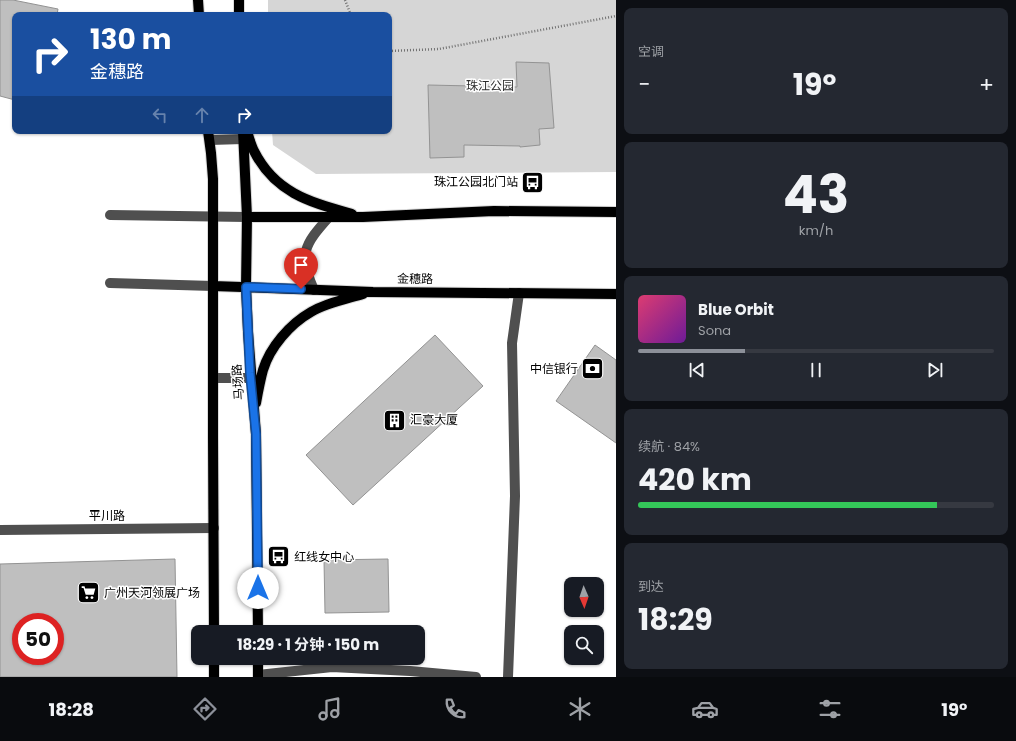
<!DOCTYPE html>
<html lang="zh">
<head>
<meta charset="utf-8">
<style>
	body { margin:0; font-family:Poppins,"Noto Sans SC",sans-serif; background:#242831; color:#f1f3f6; height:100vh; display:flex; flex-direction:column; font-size:15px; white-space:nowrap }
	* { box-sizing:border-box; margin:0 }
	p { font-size:13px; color:#9ea1a6 }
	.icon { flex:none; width:22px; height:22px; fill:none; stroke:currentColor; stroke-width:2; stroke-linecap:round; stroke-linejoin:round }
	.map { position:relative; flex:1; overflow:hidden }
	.drawer { display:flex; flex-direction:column; gap:8px; padding:8px; background:#0d0f14; width:400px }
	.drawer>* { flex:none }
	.banner { position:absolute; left:12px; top:12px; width:380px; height:122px; border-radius:8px; box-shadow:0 1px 3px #0004; background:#1a4fa0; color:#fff; overflow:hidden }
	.needle { width:26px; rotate:178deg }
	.buttons { position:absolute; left:564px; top:577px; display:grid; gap:8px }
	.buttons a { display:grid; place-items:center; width:40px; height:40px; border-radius:8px; background:#171b24; box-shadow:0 1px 3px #0004; font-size:20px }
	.speed { position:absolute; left:12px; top:613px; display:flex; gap:8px; font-size:20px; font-weight:700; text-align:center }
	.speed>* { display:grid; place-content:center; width:52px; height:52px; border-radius:50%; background:#171b24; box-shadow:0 1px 3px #0004; line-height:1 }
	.speed .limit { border:6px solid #d22; background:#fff; color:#111 }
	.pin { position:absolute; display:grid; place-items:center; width:34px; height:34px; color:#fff; margin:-41px -17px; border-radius:50% 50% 50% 0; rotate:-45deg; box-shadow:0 0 4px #0007 }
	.pin .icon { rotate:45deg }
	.me { position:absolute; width:44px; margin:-22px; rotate:0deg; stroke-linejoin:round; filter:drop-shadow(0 0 3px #0008) }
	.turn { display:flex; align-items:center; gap:14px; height:84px; padding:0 12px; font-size:18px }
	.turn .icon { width:52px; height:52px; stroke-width:2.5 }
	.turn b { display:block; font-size:28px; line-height:34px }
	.lanes { display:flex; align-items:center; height:38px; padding:0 12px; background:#0003; justify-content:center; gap:20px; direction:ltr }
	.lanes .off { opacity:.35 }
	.big { font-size:30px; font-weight:700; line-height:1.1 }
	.drawer .card { flex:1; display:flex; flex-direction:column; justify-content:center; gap:6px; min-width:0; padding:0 14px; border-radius:8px; background:#242831 }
	.drawer .dial { align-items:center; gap:0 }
	.dial b { font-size:52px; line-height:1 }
	.song { display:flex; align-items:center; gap:12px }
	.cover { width:48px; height:48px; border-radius:6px; background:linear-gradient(135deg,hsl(340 70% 55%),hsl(280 70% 35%)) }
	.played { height:4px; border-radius:2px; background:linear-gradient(90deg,#8c9099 30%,#363941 30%) }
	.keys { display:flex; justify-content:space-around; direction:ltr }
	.heat { display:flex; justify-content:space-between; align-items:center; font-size:22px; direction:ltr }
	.charge { height:6px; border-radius:3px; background:linear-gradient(90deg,#34c759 84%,#363941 0) }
	.trip { position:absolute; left:191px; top:625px; width:234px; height:40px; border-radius:8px; background:#171b24; box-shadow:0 1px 3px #0004; font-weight:700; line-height:40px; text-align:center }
	.dock { display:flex; height:64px; justify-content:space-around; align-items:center; background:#090b0e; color:#9ea1a6 }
	.dock .icon { width:28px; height:28px }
	.dock .on { color:#8c9099 }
	.dock b { font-size:18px; color:#f1f3f6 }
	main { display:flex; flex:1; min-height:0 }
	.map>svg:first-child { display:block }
</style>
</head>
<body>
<main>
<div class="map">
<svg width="616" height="677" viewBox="0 0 616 677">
	<rect width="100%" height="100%" fill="#fff"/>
	<path fill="#d6d6d6" d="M268 0H616V172L316 174 273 145 272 131H389V15H268Z"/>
	<path fill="#bfbfbf" stroke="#939393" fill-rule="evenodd" d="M0 0H13L58 9 57 15H15V100L0 96Z
		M516 62 549 63 554 128 539 129 540 145 520 147V146L464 145V157L430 158 428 85 517 87Z
		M435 335 483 386 353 505 306 455Z
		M595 345 616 360V443L556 401Z
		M175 559 177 677H0V564ZM21 622H55V656H21Z
		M388 559 389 612 325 613 324 560Z"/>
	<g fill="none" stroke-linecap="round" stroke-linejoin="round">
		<defs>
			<path id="major" d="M198 0 199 15
				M239 0V15
				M208 131 211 153 213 179V437L214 632
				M243 131 247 217 246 287 248 332 256 434 258 632
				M247 131C249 138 251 145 254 151 275 193 310 202 352 214
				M247 217H363L428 214 494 211 616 212
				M213 286 373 292 616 294
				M256 403C258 392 260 381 263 370 270 347 290 324 311 312 326 303 346 299 363 294
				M214 658V677
				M258 658V677"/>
		</defs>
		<use href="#major" stroke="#dbdbdb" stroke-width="12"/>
		<path stroke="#717171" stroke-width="2.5" stroke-dasharray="1 2" stroke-linecap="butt" d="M345 0 351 15
			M389 51 439 49 616 16"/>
		<path stroke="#4f4f4f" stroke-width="10" d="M210 140 243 139
			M110 215 247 217
			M110 283 213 286
			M314 290C298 254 304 245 329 217
			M213 378H251
			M0 530 214 528
			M258 675 332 667 410 671 476 677
			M508 677 515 496 512 343 519 293"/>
		<use href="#major" stroke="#000" stroke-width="10"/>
	</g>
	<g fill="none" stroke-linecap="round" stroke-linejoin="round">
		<defs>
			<path id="route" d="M258 588 256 434 250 373 246 287 301 289"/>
		</defs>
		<use href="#route" stroke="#114b97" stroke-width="10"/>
		<use href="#route" stroke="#1a73e8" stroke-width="7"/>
	</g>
	<defs>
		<symbol id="bus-square" viewBox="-11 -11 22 22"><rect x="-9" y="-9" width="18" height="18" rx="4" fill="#000" stroke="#fff"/><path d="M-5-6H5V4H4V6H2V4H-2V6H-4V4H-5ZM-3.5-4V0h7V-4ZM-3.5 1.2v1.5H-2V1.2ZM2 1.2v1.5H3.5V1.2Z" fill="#fff"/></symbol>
		<symbol id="bank-square" viewBox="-11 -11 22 22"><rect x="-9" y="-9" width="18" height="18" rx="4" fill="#000" stroke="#fff"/><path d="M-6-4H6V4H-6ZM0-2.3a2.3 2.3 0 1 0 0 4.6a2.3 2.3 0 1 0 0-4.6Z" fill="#fff"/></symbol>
		<symbol id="building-square" viewBox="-11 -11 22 22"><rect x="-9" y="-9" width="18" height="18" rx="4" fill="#000" stroke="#fff"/><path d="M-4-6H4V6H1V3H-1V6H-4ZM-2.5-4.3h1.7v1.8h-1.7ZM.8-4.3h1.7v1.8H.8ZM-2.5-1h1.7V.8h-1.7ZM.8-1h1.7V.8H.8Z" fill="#fff"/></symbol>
		<symbol id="supermarket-square" viewBox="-11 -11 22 22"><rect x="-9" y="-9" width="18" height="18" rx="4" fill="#000" stroke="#fff"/><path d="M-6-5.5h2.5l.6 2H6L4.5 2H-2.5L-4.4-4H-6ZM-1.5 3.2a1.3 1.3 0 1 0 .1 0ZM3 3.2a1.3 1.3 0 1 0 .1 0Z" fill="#fff"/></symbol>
	</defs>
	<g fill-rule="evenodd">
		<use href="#bus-square" x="520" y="170" width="25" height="25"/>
		<use href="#bank-square" x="580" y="356" width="25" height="25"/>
		<use href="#building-square" x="382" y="408" width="25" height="25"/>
		<use href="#bus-square" x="266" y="544" width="25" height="25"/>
		<use href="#supermarket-square" x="76" y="580" width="25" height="25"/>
	</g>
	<g text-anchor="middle" stroke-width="3" stroke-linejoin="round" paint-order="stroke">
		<g font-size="12" fill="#2d2d2d" stroke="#fff">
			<text x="490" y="90">珠江公园</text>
		</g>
		<g font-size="12" fill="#000" stroke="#fff" text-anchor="start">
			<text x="518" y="186" text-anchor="end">珠江公园北门站</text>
			<text x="578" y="373" text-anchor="end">中信银行</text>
			<text x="410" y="424">汇豪大厦</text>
			<text x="294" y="561">红线女中心</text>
			<text x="104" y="597">广州天河领展广场</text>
		</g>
		<g font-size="12" fill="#000" stroke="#fff">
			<text transform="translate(415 279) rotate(1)" y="4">金穗路</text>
			<text transform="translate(238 382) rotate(-94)" y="4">马场路</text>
			<text x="107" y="520">平川路</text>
		</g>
	</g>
</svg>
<div class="buttons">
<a><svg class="needle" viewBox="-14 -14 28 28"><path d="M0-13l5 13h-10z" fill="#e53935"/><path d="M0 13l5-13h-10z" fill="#9ea1a6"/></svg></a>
<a><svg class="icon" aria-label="search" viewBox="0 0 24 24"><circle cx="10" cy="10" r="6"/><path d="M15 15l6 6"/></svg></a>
</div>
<div class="speed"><div class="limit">50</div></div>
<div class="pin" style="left:301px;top:289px;background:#d93025"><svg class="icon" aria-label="arrive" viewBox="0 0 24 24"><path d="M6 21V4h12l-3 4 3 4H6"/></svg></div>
<svg class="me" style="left:258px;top:588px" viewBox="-20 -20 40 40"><circle r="19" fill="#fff"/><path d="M0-13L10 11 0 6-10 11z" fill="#1a73e8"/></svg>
<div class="trip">18:29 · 1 分钟 · 150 m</div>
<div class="banner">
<div class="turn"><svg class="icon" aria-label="right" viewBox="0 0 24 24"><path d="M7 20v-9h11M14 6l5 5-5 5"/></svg><div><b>130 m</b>金穗路</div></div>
<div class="lanes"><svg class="icon off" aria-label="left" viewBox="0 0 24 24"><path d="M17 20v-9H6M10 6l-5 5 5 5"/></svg><svg class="icon off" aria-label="ahead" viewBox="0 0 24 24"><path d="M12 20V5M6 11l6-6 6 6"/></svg><svg class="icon" aria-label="right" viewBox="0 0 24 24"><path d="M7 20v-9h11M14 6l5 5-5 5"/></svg></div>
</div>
</div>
<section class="drawer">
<div class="card"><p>空调</p>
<div class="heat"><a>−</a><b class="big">19°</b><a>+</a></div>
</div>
<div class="card dial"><b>43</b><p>km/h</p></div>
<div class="card">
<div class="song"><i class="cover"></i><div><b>Blue Orbit</b><p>Sona</p></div></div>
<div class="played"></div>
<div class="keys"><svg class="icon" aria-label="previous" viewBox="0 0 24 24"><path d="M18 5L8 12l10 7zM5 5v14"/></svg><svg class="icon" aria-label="pause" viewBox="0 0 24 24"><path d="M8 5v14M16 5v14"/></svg><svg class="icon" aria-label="next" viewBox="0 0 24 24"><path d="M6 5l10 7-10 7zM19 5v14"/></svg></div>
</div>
<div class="card"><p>续航 · 84%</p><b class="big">420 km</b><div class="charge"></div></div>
<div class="card"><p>到达</p><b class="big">18:29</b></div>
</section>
</main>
<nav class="dock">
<b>18:28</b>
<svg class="icon on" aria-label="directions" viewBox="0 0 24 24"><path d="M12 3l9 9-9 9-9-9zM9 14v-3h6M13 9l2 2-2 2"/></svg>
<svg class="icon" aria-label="music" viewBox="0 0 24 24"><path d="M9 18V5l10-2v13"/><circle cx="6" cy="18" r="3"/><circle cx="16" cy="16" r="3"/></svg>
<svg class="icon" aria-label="phone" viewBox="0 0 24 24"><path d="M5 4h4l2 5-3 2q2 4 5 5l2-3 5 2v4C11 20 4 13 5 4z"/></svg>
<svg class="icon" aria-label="climate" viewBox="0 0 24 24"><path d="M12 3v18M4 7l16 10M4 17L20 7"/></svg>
<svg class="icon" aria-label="car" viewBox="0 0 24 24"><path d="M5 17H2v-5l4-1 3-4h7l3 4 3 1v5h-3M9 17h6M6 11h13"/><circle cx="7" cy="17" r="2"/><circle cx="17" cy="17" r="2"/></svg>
<svg class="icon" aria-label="filters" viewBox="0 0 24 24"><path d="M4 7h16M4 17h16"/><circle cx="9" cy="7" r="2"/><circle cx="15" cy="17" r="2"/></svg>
<b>19°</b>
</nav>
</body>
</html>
